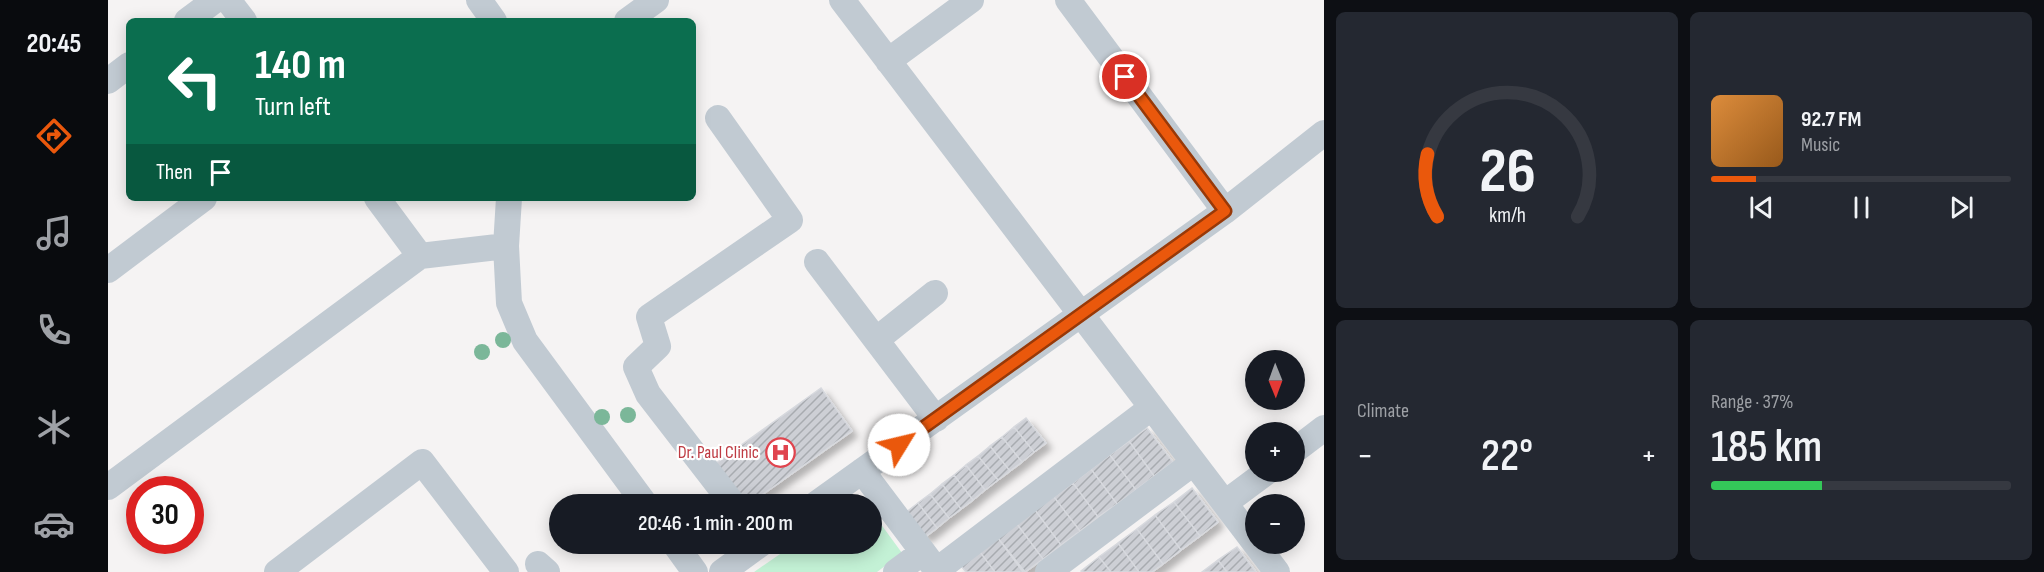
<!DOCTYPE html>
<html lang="en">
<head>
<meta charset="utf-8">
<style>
	body { margin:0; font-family:"Sofia Sans Condensed",sans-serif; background:#242831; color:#f1f3f6; height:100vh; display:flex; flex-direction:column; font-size:22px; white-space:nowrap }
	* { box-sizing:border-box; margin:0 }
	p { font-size:20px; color:#9ea1a6 }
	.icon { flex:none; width:33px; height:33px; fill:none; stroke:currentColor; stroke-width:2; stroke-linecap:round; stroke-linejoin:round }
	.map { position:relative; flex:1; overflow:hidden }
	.side { display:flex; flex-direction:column; gap:12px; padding:12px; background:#0d0f14; width:720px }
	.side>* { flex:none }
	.top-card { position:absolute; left:18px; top:18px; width:570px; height:183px; border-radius:9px; box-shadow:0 3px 15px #0003; background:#0b6e4f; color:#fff; overflow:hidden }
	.needle { width:39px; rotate:179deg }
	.fabs { position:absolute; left:1137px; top:350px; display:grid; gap:12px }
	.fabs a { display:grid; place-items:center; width:60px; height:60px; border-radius:50%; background:#171b24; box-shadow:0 3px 15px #0003; font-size:30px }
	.speed { position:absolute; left:18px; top:476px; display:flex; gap:12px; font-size:30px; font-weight:700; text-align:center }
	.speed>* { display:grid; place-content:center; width:78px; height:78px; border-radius:50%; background:#171b24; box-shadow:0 3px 15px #0003; line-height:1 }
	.speed .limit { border:9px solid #d22; background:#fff; color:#111 }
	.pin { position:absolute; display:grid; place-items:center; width:51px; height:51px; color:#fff; margin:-26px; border:3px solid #fff; border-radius:50%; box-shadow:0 2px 6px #0007 }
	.me { position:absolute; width:66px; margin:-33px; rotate:54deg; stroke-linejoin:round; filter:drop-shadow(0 0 4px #0008) }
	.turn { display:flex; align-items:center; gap:21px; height:126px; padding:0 30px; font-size:27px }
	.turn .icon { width:78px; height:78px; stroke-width:2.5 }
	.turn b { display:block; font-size:42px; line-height:51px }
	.then { display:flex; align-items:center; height:57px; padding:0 30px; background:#0003; gap:12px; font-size:22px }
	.big { font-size:45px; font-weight:600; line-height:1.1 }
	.side .tile { flex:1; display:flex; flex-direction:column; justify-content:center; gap:9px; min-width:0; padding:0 21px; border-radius:9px; background:#242831 }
	.side .dial { align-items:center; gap:0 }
	.dial svg { height:156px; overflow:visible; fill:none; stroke:#363941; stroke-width:7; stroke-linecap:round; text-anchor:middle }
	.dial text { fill:#f1f3f6; stroke:none }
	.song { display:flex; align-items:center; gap:18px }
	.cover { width:72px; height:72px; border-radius:9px; background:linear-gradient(135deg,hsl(30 70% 55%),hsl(30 70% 35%)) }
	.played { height:6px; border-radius:3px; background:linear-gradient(90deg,#ea580c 15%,#363941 15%) }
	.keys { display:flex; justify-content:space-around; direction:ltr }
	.heat { display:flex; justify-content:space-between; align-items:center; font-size:33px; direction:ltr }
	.charge { height:9px; border-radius:4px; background:linear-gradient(90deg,#34c759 37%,#363941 0) }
	.side .tiles { flex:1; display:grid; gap:12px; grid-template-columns:repeat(2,1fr) }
	.trip { position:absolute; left:441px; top:494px; width:333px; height:60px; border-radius:30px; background:#171b24; box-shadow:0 3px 15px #0003; font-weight:600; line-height:60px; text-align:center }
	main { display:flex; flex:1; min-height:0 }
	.dock { display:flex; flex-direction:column; width:108px; justify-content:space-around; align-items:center; background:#090b0e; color:#9ea1a6 }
	.dock .icon { width:42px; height:42px }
	.dock .current { color:#ea580c }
	.dock b { font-size:27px; color:#f1f3f6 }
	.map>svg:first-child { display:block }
</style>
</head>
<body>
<main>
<nav class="dock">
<b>20:45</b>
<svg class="icon current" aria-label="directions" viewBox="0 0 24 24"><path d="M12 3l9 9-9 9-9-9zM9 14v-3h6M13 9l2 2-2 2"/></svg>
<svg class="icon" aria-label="music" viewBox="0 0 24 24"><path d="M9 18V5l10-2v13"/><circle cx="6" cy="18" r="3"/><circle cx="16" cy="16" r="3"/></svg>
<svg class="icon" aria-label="phone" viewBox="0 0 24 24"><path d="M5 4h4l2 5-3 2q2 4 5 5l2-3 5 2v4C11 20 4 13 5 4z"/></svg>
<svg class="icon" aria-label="climate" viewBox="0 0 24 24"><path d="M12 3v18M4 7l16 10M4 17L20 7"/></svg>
<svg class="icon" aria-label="car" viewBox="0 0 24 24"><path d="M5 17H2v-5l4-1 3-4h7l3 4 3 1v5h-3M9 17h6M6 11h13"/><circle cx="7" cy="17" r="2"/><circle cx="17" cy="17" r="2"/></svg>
</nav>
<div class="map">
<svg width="1216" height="572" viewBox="0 0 1216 572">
	<defs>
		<pattern id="building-hatch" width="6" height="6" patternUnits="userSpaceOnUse" patternTransform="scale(1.5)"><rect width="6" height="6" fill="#cdcfd5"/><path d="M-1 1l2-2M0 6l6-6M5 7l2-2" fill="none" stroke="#a8abb0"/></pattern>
		<filter id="shadow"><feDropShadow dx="5.5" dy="5.5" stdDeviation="3" flood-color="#0004"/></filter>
	</defs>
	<rect width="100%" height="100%" fill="#f5f3f3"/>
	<path fill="#c3f1d5" d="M764 512 794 553 769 572H646L688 543H764Z"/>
	<path fill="url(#building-hatch)" stroke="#d7d9de" stroke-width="1.5" filter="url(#shadow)" d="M713 388 744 431 641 504H635L607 464Z
		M918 418 938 443 926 452 906 427Z
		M906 427 926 452 914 462 894 437Z
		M1039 428 1065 462 1046 476 1021 441Z
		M894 437 914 462 902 471 882 446Z
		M1021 441 1046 476 1028 490 1002 455Z
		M882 446 902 471 890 480 870 456Z
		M1002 455 1028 490 1009 504 983 469Z
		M870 456 890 480 877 490 858 465Z
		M858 465 877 490 865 500 846 475Z
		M983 469 1009 504 990 517 965 483Z
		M846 475 865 500 853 509 834 484Z
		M965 483 990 517 972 531 946 497Z
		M834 484 853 509 841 518 822 494Z
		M1084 488 1110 522 1092 536 1066 502Z
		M822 494 841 518 829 528 810 503Z
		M946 497 972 531 953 545 927 510Z
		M1066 502 1092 536 1073 550 1047 515Z
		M810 503 829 528 817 537 797 513Z
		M927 510 953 545 935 559 909 524Z
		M1047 515 1073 550 1055 564 1029 529Z
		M909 524 935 559 917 572 890 538Z
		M1029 529 1055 564 1044 572H1031L1010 543Z
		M890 538 915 572H887L872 552Z
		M1010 543 1031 572H1003L991 557Z
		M1129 547 1148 572H1119L1110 560Z
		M872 552 887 572H858L853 566Z
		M991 557 1003 572H974L973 571Z
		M1110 560 1119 572H1094Z"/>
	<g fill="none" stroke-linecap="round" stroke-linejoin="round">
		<path stroke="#c1cad2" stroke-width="26" d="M120 0 136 21
			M371 0 386 21
			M734 0 1169 572
			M960 0 1117 211
			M79 21 107 0
			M519 21 548 0
			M780 61 863 0
			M0 81 21 65
			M610 118 682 220 541 317 550 346 528 367 540 394 625 504
			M269 198 312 256
			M401 198 398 246 401 303 417 341 537 504
			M709 262 828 419
			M0 270 96 198
			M768 340 827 293
			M1186 451 1216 428
			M754 471 830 572
			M0 487 312 256 398 246
			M1117 503 1160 471
			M708 504 1117 211 1216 133
			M566 543 587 572
			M430 564 439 572
			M829 570 1043 408
			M169 572 314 462 398 572
			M614 572 654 543
			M788 572 815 552
			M940 572 1085 463"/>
	</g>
	<g fill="#7bb799">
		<circle cx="395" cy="340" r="8"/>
		<circle cx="374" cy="352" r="8"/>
		<circle cx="520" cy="415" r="8"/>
		<circle cx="494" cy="417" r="8"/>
	</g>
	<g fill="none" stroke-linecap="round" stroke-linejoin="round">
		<defs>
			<path id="route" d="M791 445 1117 211 1017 77"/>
		</defs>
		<use href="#route" stroke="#983908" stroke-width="15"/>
		<use href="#route" stroke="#ea580c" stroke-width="10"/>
	</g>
	<defs>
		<symbol id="hospital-ring" viewBox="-11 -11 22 22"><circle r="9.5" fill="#fff" stroke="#e0444e" stroke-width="1.5"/><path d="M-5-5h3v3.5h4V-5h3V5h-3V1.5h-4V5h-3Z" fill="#e0444e"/></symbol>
	</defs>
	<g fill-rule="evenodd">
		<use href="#hospital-ring" x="656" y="436" width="33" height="33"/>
	</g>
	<g text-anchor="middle" stroke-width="4.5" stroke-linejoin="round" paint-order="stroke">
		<g font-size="18" fill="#be3a42" stroke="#fff" text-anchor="end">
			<text x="651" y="458">Dr. Paul Clinic</text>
		</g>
	</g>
</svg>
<div class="fabs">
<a><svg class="needle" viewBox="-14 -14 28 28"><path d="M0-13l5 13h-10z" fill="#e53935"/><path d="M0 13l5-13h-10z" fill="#9ea1a6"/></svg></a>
<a>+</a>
<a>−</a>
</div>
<div class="speed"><div class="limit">30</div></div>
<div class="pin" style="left:1017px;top:77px;background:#d93025"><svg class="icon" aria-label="arrive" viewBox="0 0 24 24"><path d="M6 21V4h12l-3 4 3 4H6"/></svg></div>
<svg class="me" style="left:791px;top:445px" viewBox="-20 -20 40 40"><circle r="19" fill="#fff"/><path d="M0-13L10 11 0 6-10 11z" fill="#ea580c"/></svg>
<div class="trip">20:46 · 1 min · 200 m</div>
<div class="top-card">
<div class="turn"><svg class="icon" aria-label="left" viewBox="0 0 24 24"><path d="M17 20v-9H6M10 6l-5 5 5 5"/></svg><div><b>140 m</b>Turn left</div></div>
<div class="then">Then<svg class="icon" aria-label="arrive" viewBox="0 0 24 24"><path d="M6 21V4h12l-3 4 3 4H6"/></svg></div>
</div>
</div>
<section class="side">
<div class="tiles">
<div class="tile dial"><svg viewBox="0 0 100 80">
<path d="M14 69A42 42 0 1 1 86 69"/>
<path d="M14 69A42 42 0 0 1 9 37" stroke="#ea580c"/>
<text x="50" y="56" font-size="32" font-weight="700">26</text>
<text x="50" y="72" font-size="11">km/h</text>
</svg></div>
<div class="tile">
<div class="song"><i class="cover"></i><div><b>92.7 FM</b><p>Music</p></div></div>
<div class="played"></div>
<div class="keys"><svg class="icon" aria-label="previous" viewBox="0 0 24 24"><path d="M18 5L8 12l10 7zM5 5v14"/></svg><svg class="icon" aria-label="pause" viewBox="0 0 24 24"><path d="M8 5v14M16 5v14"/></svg><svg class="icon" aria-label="next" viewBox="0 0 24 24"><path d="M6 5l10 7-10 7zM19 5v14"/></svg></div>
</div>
<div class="tile"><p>Climate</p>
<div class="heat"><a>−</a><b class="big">22°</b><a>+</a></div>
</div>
<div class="tile"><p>Range · 37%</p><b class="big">185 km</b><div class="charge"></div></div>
</div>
</section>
</main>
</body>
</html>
